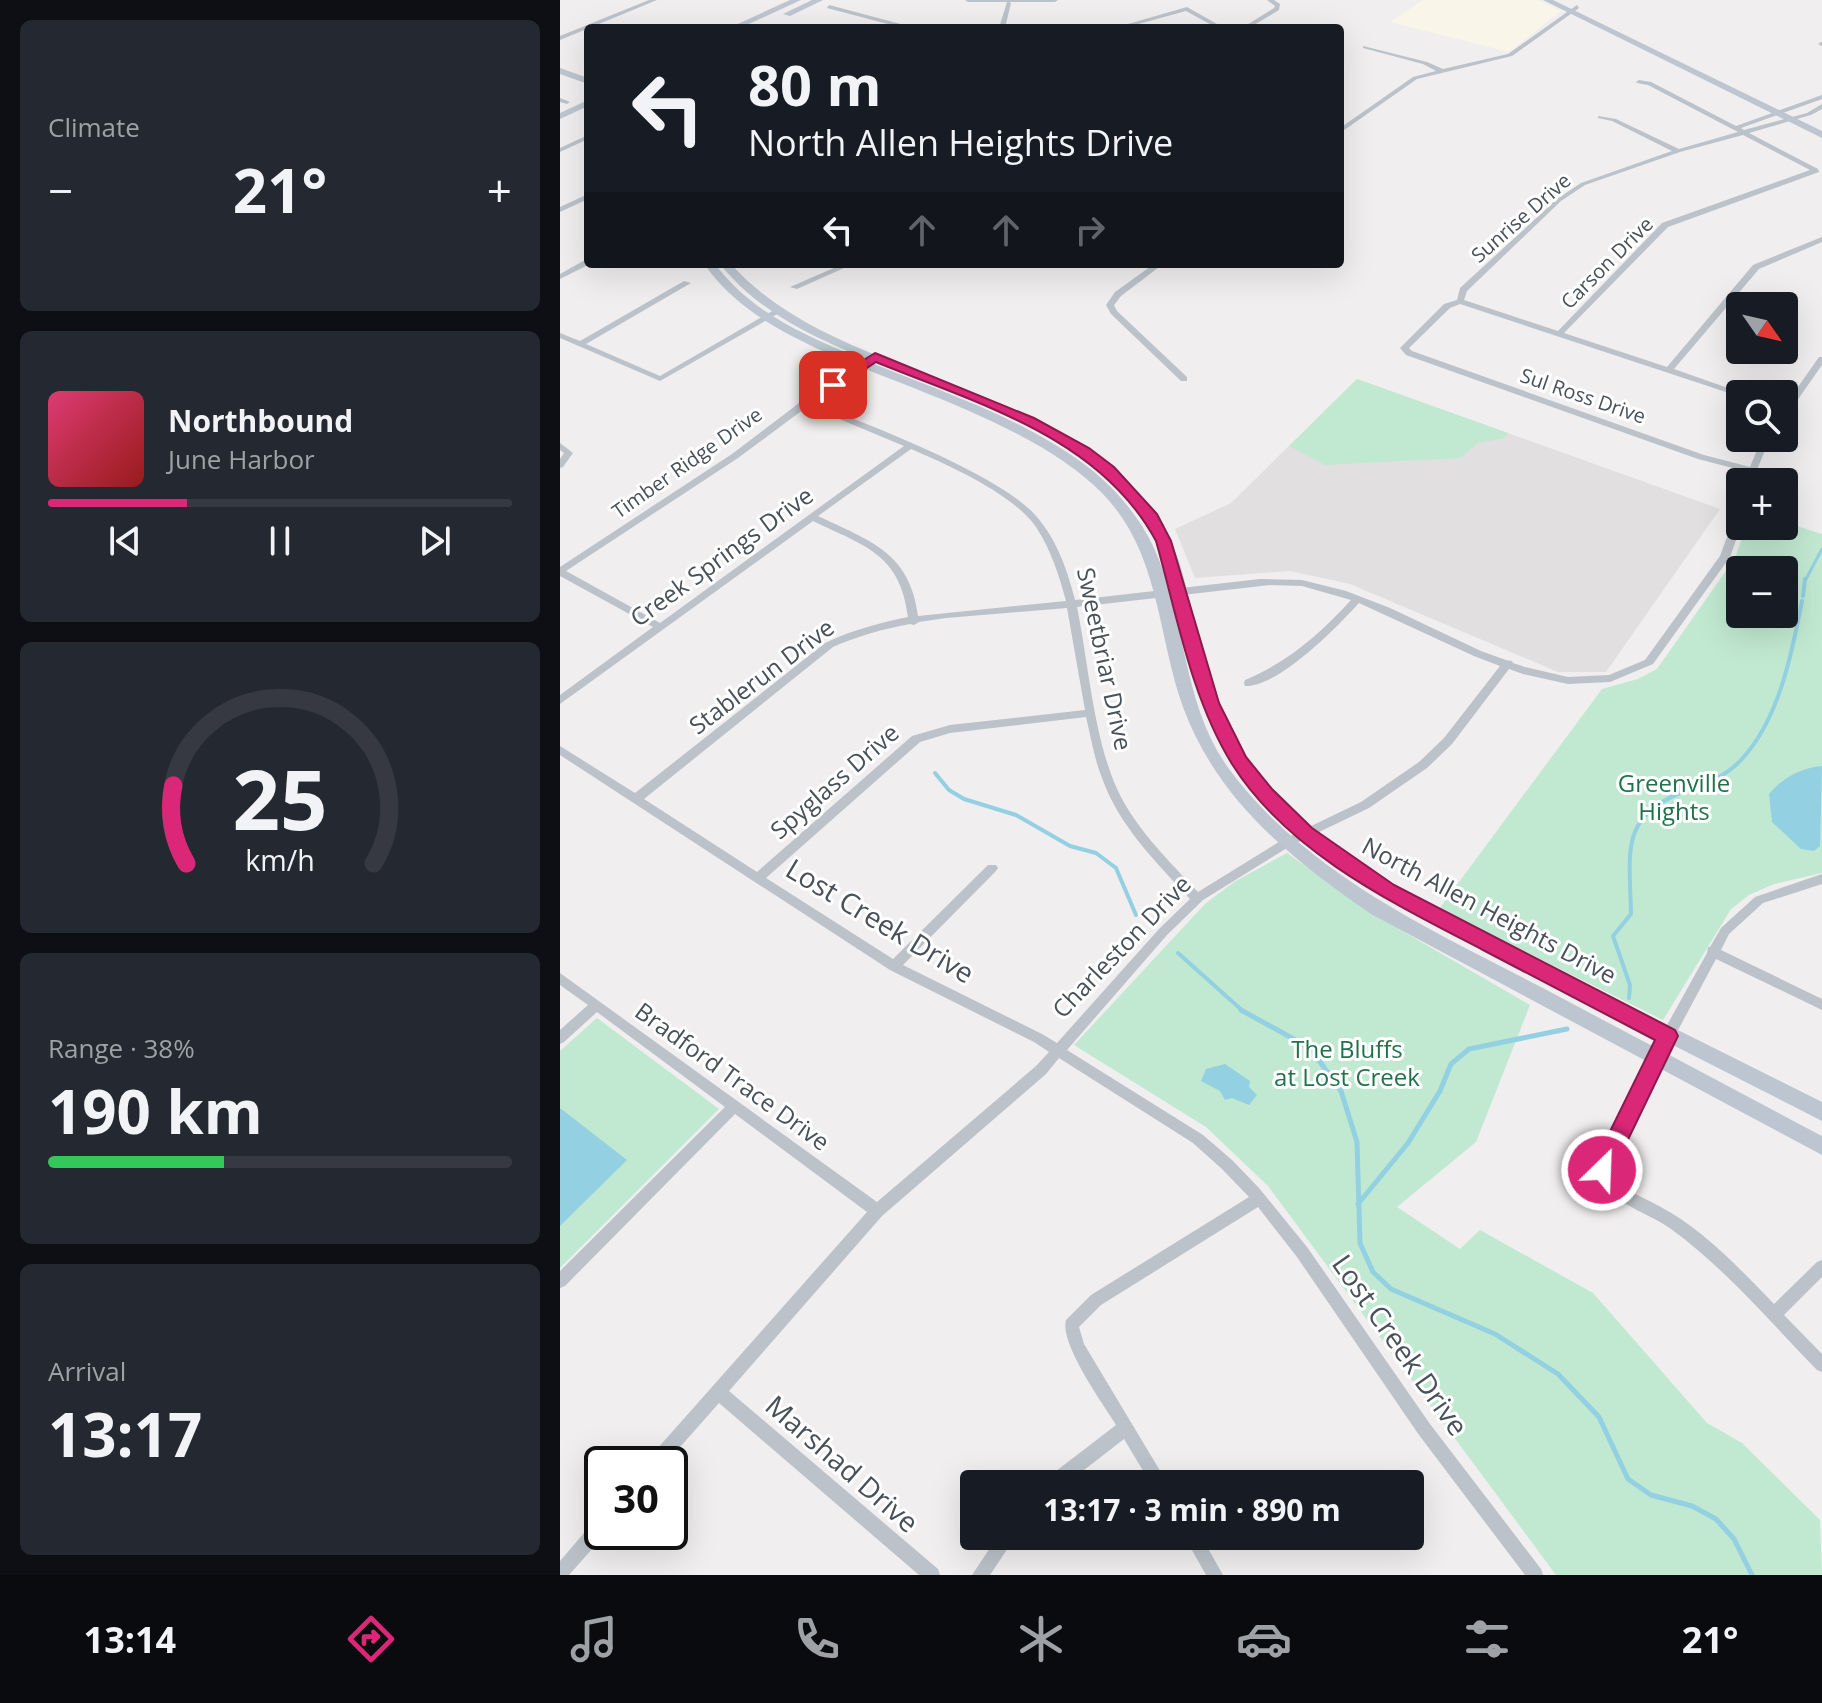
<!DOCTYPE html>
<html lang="en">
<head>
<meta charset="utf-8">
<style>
	body { margin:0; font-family:"Open Sans",sans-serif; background:#242831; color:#f1f3f6; height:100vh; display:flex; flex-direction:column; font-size:30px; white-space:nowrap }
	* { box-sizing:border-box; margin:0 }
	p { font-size:26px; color:#9ea1a6 }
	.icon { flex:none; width:44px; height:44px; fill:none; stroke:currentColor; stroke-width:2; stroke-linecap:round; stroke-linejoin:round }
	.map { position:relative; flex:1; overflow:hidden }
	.panel { display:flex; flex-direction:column; gap:20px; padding:20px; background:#0d0f14; width:560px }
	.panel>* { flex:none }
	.top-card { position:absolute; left:24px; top:24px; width:760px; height:244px; border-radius:8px; box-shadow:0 8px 32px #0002; background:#171b24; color:#f1f3f6; overflow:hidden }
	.needle { width:52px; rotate:124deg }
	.fabs { position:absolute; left:1166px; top:292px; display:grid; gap:16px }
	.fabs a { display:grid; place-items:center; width:72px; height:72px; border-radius:8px; background:#171b24; box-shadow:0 8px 32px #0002; font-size:40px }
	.speed { position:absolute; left:24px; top:1446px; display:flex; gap:16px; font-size:40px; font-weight:700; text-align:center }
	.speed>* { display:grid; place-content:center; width:104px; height:104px; border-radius:50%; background:#171b24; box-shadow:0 8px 32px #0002; line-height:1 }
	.speed .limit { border:4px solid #111; border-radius:12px; background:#fff; color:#111 }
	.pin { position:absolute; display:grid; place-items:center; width:68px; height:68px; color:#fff; margin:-34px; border-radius:16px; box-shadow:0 4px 12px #0006 }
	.me { position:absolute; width:88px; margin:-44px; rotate:24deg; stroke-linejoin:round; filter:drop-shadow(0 0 6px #0008) }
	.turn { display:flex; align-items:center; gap:28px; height:168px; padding:0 32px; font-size:36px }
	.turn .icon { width:104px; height:104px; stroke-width:2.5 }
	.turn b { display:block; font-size:56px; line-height:68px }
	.lanes { display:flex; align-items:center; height:76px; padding:0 32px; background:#0003; justify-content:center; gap:40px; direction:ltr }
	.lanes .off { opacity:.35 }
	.big { font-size:60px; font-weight:700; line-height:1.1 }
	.panel .widget { flex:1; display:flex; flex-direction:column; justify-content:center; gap:12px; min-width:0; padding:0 28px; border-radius:12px; background:#242831 }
	.panel .dial { align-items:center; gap:0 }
	.dial svg { height:208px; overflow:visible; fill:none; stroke:#363941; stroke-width:7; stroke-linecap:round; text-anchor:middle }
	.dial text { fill:#f1f3f6; stroke:none }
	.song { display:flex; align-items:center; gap:24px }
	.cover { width:96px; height:96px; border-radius:12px; background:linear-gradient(135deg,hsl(340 70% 55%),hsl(0 70% 35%)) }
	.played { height:8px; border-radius:4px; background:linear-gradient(90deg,#db2777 30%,#363941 30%) }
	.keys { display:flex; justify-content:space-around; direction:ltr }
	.heat { display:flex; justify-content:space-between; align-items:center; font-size:44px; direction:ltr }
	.charge { height:12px; border-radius:6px; background:linear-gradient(90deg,#34c759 38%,#363941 0) }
	.trip { position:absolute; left:400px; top:1470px; width:464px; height:80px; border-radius:8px; background:#171b24; box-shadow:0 8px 32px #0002; font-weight:700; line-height:80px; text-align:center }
	.tab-bar { display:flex; height:128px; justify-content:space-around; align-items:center; background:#090b0e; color:#9ea1a6 }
	.tab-bar .icon { width:56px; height:56px }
	.tab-bar .on { color:#db2777 }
	.tab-bar b { font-size:36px; color:#f1f3f6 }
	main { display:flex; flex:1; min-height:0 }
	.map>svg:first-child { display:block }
</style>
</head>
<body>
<main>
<section class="panel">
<div class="widget"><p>Climate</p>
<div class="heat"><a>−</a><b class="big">21°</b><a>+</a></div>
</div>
<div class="widget">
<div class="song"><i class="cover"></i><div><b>Northbound</b><p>June Harbor</p></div></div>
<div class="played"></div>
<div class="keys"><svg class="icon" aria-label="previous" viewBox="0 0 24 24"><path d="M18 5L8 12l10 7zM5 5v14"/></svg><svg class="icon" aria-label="pause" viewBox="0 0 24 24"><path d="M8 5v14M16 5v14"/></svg><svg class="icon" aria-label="next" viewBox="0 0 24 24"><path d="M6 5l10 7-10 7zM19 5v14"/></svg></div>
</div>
<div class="widget dial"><svg viewBox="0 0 100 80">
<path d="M14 69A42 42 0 1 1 86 69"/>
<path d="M14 69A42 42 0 0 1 9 39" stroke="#db2777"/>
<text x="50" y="56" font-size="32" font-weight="700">25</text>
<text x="50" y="72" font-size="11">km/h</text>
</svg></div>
<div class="widget"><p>Range · 38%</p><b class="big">190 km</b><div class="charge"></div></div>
<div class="widget"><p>Arrival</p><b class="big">13:17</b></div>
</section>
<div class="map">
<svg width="1262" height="1575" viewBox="0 0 1262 1575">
	<rect width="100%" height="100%" fill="#f0eeee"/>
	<path fill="#f9f5e9" d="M863 0H978L1001 11 949 52 830 22Z"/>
	<path fill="#e1dfdf" d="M797 379 1160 509 1046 672H998L790 584 730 571 635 578 615 529 671 503Z"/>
	<path fill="#c1e9d1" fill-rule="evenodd" d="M797 379 948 433 944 438 918 443 900 458 765 465 729 446Z
		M1224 522 1262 534V873L1214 884 1189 895 1171 909 1103 1020 879 909 1042 689 1078 679 1097 669 1175 558 1186 526H1224ZM1180 570H1224V614H1180Z
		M727 853 813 914 970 1005 916 1142 837 1207 900 1249 920 1230 1033 1293 1147 1423 1182 1443 1260 1520 1262 1575H996L708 1186 646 1127 514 1045 645 904 674 882Z
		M37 1018 159 1109 0 1268V1051Z"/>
	<path fill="#93d0e1" d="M1262 766 1260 846 1254 851 1241 849 1212 822 1209 794C1222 778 1241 768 1262 766Z
		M665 1064 690 1081 689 1087 697 1095 689 1105 672 1098 665 1100 660 1091 641 1081 646 1069Z
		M0 1108 67 1160 0 1226Z"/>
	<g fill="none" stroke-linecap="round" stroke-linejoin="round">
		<path stroke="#93d0e1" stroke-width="3" d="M1245 581 1262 549"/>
		<path stroke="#93d0e1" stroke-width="4" d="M1243 596 1245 579
			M375 773 389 790 404 799 456 815 510 846 536 853 556 868 576 915
			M618 953 684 1012
			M1069 998 1070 985 1053 936 1071 914C1070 852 1058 815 1128 790 1148 783 1166 776 1181 760 1219 720 1232 653 1242 601"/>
		<path stroke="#93d0e1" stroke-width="5" d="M681 1010 750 1048 781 1091 797 1142 800 1243 813 1272 831 1289 935 1334 998 1374 1039 1417 1068 1479 1091 1495 1132 1506 1156 1519 1174 1539 1192 1575
			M798 1204 848 1143 880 1091 891 1064 909 1049 1007 1029"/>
		<path fill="#bbc2c9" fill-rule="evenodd" d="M89 0H97L0 40V36Z
			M405 0H498L495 2H449L451 3 445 28H439L447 2H408Z
			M707 0H714L720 4 719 10 689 28H682L714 8 715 6Z
			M269 5 352 27 353 28H343L267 8Z
			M1017 5 1019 8 952 56 857 79 780 133V128L853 77 876 71 863 64 803 48V46L867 62 883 69 948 54Z
			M627 7 664 28H657L626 11 564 28H554Z
			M1261 42H1262V46L1258 44Z
			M1079 80 1091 82 1176 126 1262 95V99L1181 128 1184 130 1247 113 1262 104V109L1251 115 1189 133 1258 169 1259 172 1108 227 1004 333 1107 367 1193 265 1262 237V242L1199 269 1114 369 1185 394 1178 396 900 304 890 308 849 348 852 351 1144 455 1190 467 1202 438H1210L1192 482H1184L1188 472 1138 459 846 355 840 348 884 304 897 300 900 288 997 199 1021 183 1112 151 1052 121 1038 118V116L1056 119 1119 149 1178 132 1088 85 1077 83 1076 82ZM1183 135 1250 170 1102 223 998 331 904 300 907 291 1001 201 1025 185 1120 152Z
			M0 98 10 102 7 104 0 102Z
			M28 135V139L0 152V148Z
			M28 194V199L0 212V207Z
			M25 260H28V264H30L0 279V274Z
			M283 264H293L237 289 230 287Z
			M594 264H603L561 296 554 305 557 311 627 377V381H621L551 314 546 305 555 292Z
			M124 281 131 283 26 344 100 376 214 310 221 312 100 381 0 338V333L20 341Z
			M1259 357H1262V365L1227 415 1224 416V407Z
			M307 358 314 360 253 402C310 426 368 447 422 477 443 489 467 503 481 522 499 545 508 573 515 600L700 579 742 580 786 591 830 608 921 651 946 660 952 661 953 663 965 667 1008 677 1049 675 1085 660 1160 556 1175 515 1180 512 1181 526 1170 557 1093 664 1050 682 1008 684 963 674 949 669 892 744 867 768 809 808 730 846 643 900 607 935 507 1050 643 1135 672 1160 699 1188 747 1247 870 1424 981 1569 983 1575H965L859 1435 737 1257 698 1207 541 1305 519 1327 524 1344 608 1484H591L564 1439 506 1484H485L487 1478 556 1425C543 1404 499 1343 506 1320L531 1295 689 1197 662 1169 633 1143 499 1058 486 1074 322 1216 169 1391 378 1569 380 1575H359L159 1403 105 1464H87L89 1458 307 1212 175 1114 5 1286 0 1288V1271L165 1107 37 1012 4 1042 0 1044V1030L28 1005 0 985V973L317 1202 476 1066 489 1052 474 1042 330 970 0 755V746L75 793 265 643C292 630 319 623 348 617 340 553 304 546 253 521L0 704V695L93 627 0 576V567L172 454 243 400ZM248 406 344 446 100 623 6 571 178 458ZM351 449C388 465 452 493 476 527 491 550 499 575 506 601L358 616C350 552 310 541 258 516ZM710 585 742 586 791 600C760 634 728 662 685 680L684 683 685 686C719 687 777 627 799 603L914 656 940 666 884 738 859 762 801 802 722 840 638 892C610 862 580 833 561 797 534 745 529 665 517 607ZM507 608 525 710 390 725 352 736 197 872 84 799 273 647C298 636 323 629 350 624L354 625 359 622 386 618ZM526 717C531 737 534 758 542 778 559 826 596 862 630 899L599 929 497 1043 482 1034 343 965 436 871 438 868 436 865H428L333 959 206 878 360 742 390 733Z
			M0 443 13 453 3 467 0 468V459L4 453 0 450Z
			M1262 874V884L1203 903 1169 934 1161 950 1262 999V1010L1156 959 1101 1062 1049 1170C1059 1189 1081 1196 1099 1206 1143 1229 1180 1269 1214 1304L1257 1262 1262 1260V1277L1224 1315 1262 1354V1372L1257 1370C1210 1322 1166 1269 1111 1229 1084 1210 1047 1203 1035 1170L1091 1054 1147 953 1148 947H1150L1161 928 1195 897Z
			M42 1517V1532H47L9 1575H0V1561L36 1519Z
			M438 1536H456L430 1575H412Z
			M624 1536H641L663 1575H646Z"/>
		<path fill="#bdc6d0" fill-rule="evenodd" d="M230 0H241L180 28H169Z
			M252 0H263L230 16 223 14Z
			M983 0H993L1262 131V138Z
			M0 68 28 78V84L0 74Z
			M28 100V106L0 119V113Z
			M144 264H155C190 311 242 334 295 356 372 389 460 415 528 467 554 487 579 516 593 546 627 618 621 703 669 769 747 874 868 928 981 987 1075 1037 1168 1086 1262 1136V1155L811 914C732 860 657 800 623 707 597 634 600 553 543 494 482 431 362 393 281 359 228 336 178 312 144 264Z
			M160 264H171C265 369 439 374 550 467 573 486 594 512 609 539 621 559 625 585 631 607 645 661 657 716 690 762 762 863 883 912 991 966 1081 1012 1172 1057 1262 1102V1121L828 900C750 851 679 793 644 705 630 667 622 627 612 588 608 573 604 555 597 541 585 516 564 495 544 476 441 375 249 376 160 264Z"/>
	</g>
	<path fill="#db2777" stroke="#8e194d" stroke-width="2" d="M315 353 474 418 529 448 554 467 597 514 611 541 659 703 686 757 712 789 752 828 834 885 1115 1030 1118 1036 1050 1177 1042 1180 1034 1177 1031 1170 1095 1040C1037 1010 980 980 923 950 833 903 728 853 672 764 631 698 617 615 596 541 540 437 418 404 316 362L277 388H268V382Z"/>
	<g text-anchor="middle" stroke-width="6" stroke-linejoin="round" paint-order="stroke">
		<g font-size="20" fill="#485159" stroke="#fff">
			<text transform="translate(961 218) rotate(-41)" y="7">Sunrise Drive</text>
			<text transform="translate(1047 263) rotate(-45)" y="7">Carson Drive</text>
			<text transform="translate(1023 396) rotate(19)" y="7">Sul Ross Drive</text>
			<text transform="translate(127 463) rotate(-35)" y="7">Timber Ridge Drive</text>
		</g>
		<g font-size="24" fill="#485159" stroke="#fff">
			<text transform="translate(162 557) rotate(-36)" y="8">Creek Springs Drive</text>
			<text transform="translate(544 659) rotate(78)" y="8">Sweetbriar Drive</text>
			<text transform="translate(202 677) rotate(-37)" y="8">Stablerun Drive</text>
			<text transform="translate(275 782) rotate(-41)" y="8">Spyglass Drive</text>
			<text transform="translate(929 911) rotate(28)" y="8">North Allen Heights Drive</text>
			<text transform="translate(562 947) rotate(-46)" y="8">Charleston Drive</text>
			<text transform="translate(172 1077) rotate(36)" y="8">Bradford Trace Drive</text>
		</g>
		<g font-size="24" fill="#21724b" stroke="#fff">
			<text x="1114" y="792">Greenville<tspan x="1114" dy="28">Hights</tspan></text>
			<text x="787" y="1058">The Bluffs<tspan x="787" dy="28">at Lost Creek</tspan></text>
		</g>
		<g font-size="28" fill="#485159" stroke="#fff">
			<text transform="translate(320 921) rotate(31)" y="10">Lost Creek Drive</text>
			<text transform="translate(840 1345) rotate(55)" y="10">Lost Creek Drive</text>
			<text transform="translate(282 1464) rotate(41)" y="10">Marshad Drive</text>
		</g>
	</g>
</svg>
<div class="fabs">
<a><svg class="needle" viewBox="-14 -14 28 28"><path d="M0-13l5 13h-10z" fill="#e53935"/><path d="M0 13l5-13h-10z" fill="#9ea1a6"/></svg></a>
<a><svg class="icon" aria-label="search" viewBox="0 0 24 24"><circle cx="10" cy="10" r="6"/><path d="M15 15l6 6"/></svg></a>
<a>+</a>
<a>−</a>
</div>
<div class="speed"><div class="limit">30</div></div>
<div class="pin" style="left:273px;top:385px;background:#d93025"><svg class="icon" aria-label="arrive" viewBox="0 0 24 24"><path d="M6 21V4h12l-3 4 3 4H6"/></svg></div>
<svg class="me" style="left:1042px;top:1170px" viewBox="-20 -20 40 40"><circle r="17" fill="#db2777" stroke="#fff" stroke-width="3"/><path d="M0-11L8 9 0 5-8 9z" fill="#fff"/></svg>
<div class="trip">13:17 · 3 min · 890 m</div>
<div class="top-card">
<div class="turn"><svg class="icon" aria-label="left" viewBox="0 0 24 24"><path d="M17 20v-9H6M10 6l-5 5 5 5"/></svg><div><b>80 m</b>North Allen Heights Drive</div></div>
<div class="lanes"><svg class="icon" aria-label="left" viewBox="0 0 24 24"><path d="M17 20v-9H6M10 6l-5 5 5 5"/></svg><svg class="icon off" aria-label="ahead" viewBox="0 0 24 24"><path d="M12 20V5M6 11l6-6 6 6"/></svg><svg class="icon off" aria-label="ahead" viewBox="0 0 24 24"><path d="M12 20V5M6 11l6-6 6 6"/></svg><svg class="icon off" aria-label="right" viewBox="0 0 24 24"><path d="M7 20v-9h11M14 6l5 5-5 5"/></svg></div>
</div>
</div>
</main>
<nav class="tab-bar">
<b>13:14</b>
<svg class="icon on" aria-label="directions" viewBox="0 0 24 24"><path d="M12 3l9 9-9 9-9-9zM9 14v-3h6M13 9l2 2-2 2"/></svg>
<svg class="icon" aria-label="music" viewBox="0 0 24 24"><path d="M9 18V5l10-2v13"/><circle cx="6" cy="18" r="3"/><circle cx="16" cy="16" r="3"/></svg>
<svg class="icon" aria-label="phone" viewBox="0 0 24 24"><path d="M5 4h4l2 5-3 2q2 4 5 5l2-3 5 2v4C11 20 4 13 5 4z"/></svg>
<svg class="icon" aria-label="climate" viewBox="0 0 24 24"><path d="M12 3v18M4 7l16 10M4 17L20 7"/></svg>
<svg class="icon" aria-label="car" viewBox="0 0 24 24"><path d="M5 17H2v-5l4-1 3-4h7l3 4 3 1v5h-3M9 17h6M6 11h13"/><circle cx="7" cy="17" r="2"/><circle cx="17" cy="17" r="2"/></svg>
<svg class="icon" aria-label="filters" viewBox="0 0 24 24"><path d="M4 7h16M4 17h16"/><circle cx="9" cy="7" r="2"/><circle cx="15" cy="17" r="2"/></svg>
<b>21°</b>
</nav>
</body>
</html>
